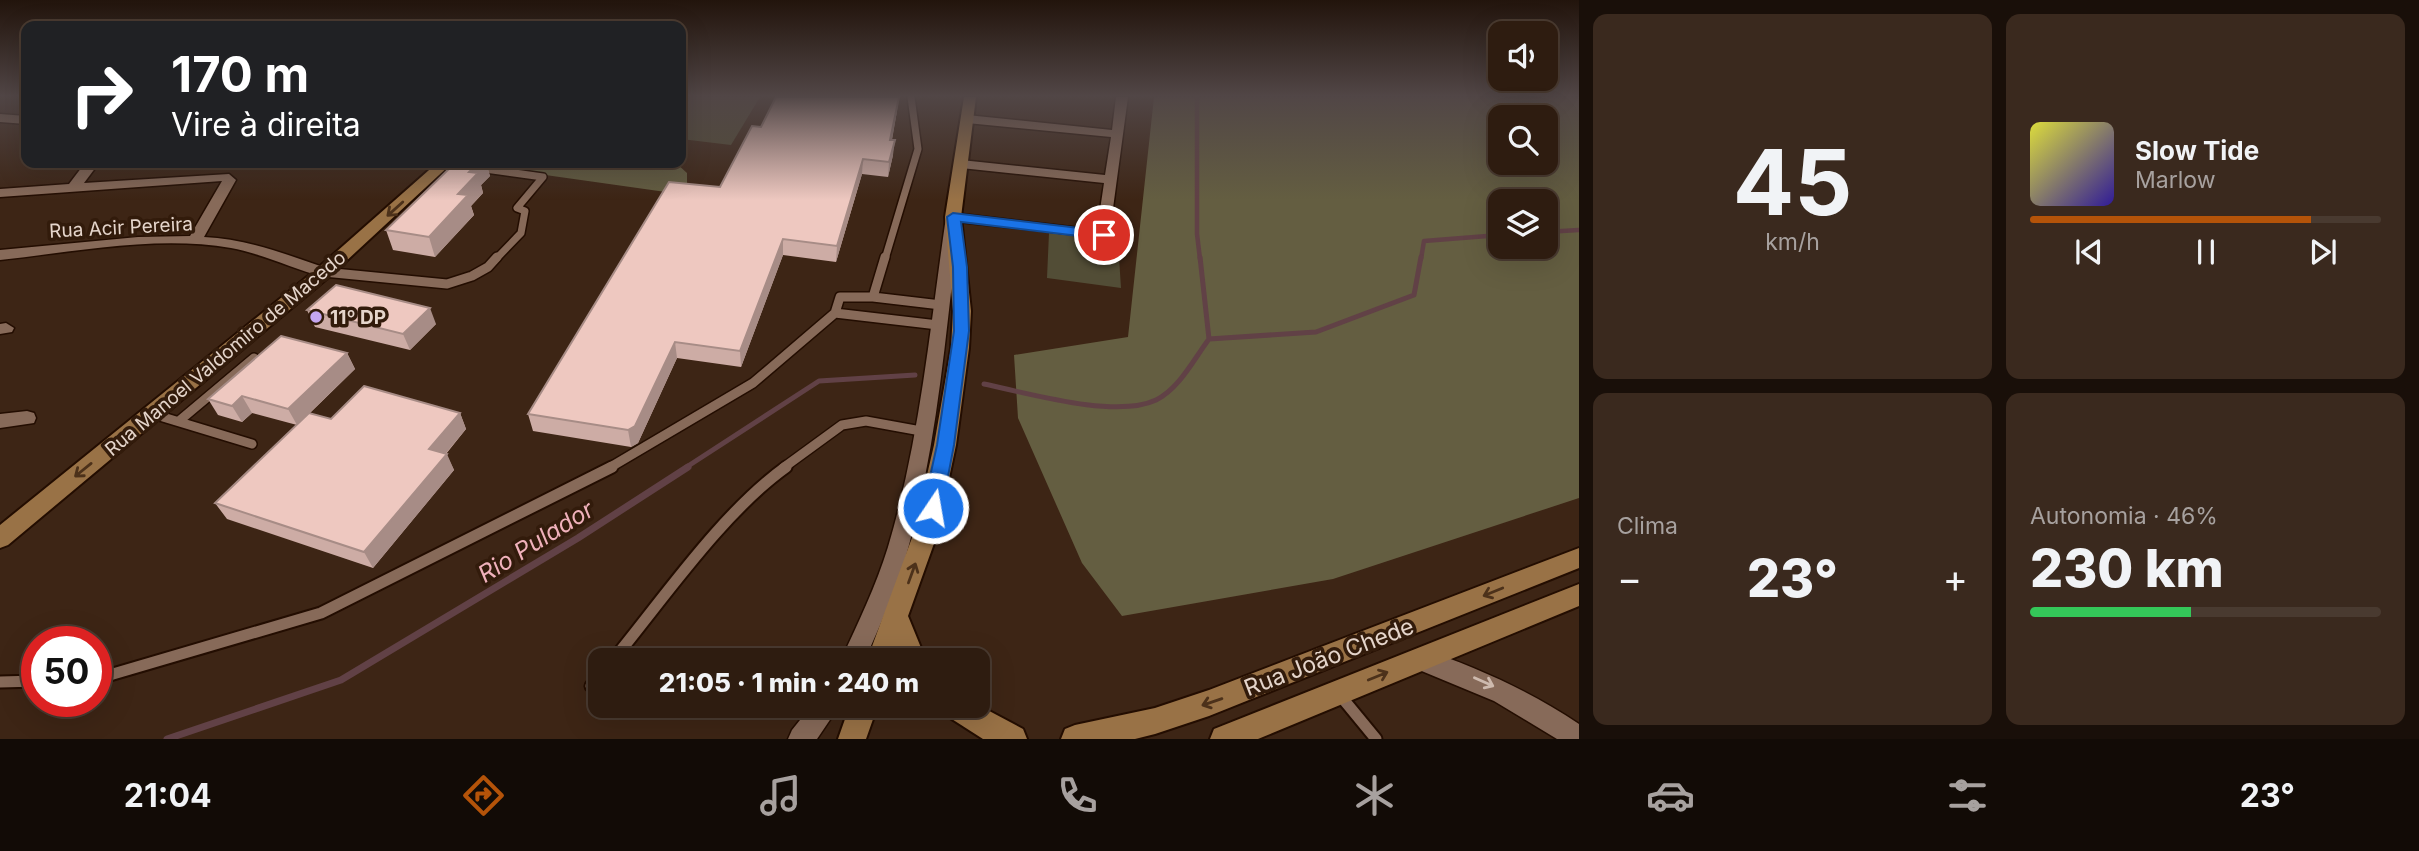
<!DOCTYPE html>
<html lang="pt">
<head>
<meta charset="utf-8">
<style>
	body { margin:0; font-family:Inter,sans-serif; background:#3a291e; color:#f1f3f6; height:100vh; display:flex; flex-direction:column; font-size:26px; white-space:nowrap }
	* { box-sizing:border-box; margin:0 }
	p { font-size:23px; color:#a7a19f }
	.icon { flex:none; width:38px; height:38px; fill:none; stroke:currentColor; stroke-width:2; stroke-linecap:round; stroke-linejoin:round }
	.map { position:relative; flex:1; overflow:hidden }
	.side { display:flex; flex-direction:column; gap:14px; padding:14px; background:#190f09; width:840px }
	.side>* { flex:none }
	.banner { position:absolute; left:21px; top:21px; width:665px; height:147px; border-radius:14px; box-shadow:0 7px 28px #0002,0 0 0 2px #493a30; background:#202124; color:#fff; overflow:hidden }
	.fabs { position:absolute; left:1488px; top:21px; display:grid; gap:14px }
	.fabs a { display:grid; place-items:center; width:70px; height:70px; border-radius:14px; background:#2e1c10; box-shadow:0 7px 28px #0002,0 0 0 2px #493a30; font-size:35px }
	.speed { position:absolute; left:21px; top:626px; display:flex; gap:14px; font-size:35px; font-weight:700; text-align:center }
	.speed>* { display:grid; place-content:center; width:91px; height:91px; border-radius:50%; background:#2e1c10; box-shadow:0 7px 28px #0002,0 0 0 2px #493a30; line-height:1 }
	.speed .limit { border:10px solid #d22; background:#fff; color:#111 }
	.pin { position:absolute; display:grid; place-items:center; width:60px; height:60px; color:#fff; margin:-30px; border:4px solid #fff; border-radius:50%; box-shadow:0 2px 7px #0007 }
	.me { position:absolute; width:77px; margin:-38px; rotate:12deg; stroke-linejoin:round; filter:drop-shadow(0 0 5px #0008) }
	.turn { display:flex; align-items:center; gap:24px; height:147px; padding:0 35px; font-size:32px }
	.turn .icon { width:91px; height:91px; stroke-width:2.5 }
	.turn b { display:block; font-size:49px; line-height:60px }
	.big { font-size:52px; font-weight:800; line-height:1.1 }
	.side .widget { flex:1; display:flex; flex-direction:column; justify-content:center; gap:10px; min-width:0; padding:0 24px; border-radius:14px; background:#3a291e }
	.side .dial { align-items:center; gap:0 }
	.dial b { font-size:91px; line-height:1 }
	.song { display:flex; align-items:center; gap:21px }
	.cover { width:84px; height:84px; border-radius:10px; background:linear-gradient(135deg,hsl(60 70% 55%),hsl(250 70% 35%)) }
	.played { height:7px; border-radius:4px; background:linear-gradient(90deg,#b45309 80%,#493a30 80%) }
	.keys { display:flex; justify-content:space-around; direction:ltr }
	.heat { display:flex; justify-content:space-between; align-items:center; font-size:38px; direction:ltr }
	.charge { height:10px; border-radius:5px; background:linear-gradient(90deg,#34c759 46%,#493a30 0) }
	.side .tiles { flex:1; display:grid; gap:14px; grid-template-columns:repeat(2,1fr) }
	.trip { position:absolute; left:588px; top:648px; width:402px; height:70px; border-radius:14px; background:#2e1c10; box-shadow:0 7px 28px #0002,0 0 0 2px #493a30; font-weight:800; line-height:70px; text-align:center }
	.tabs { display:flex; height:112px; justify-content:space-around; align-items:center; background:#120b06; color:#a7a19f }
	.tabs .icon { width:49px; height:49px }
	.tabs .selected { color:#b45309 }
	.tabs b { font-size:32px; color:#f1f3f6 }
	main { display:flex; flex:1; min-height:0 }
	.map>svg:first-child { display:block }
</style>
</head>
<body>
<main>
<div class="map">
<svg width="1579" height="739" viewBox="0 0 1579 739">
	<rect width="100%" height="100%" fill="#3d2515"/>
	<path fill="#524d36" d="M691 97H760L731 145 681 139V112Z
		M1049 233 1118 242 1121 288 1047 278Z"/>
	<path fill="#645e41" fill-rule="evenodd" d="M1154 97H1579V498L1333 579 1122 616 1082 563 1018 418 1014 355 1128 337ZM1500 117H1545V163H1500ZM1500 201H1545V247H1500Z
		M517 163H676L687 173V195L510 170Z"/>
	<g fill="none" stroke-linecap="round" stroke-linejoin="round">
		<path stroke="#614146" stroke-width="4.5" d="M1197 97V234L1200 259
			M1545 232 1579 230
			M1421 259 1424 241 1500 235"/>
		<path stroke="#614146" stroke-width="5" d="M1200 257 1209 339
			M1209 339 1316 332 1414 295 1421 257
			M984 384C1027 393 1116 419 1156 400 1179 389 1194 359 1209 339
			M685 468 819 381 915 375"/>
		<path stroke="#614146" stroke-width="7" d="M167 739 341 680 578 538 688 467"/>
		<defs>
			<path id="service-far2" d="M478 168 543 177 517 208 525 211 521 233 496 259
				M885 259 918 149 911 97"/>
			<path id="service-far1" d="M324 272 447 284 472 276 488 267 497 257
				M873 297 885 257
				M835 313 938 325
				M153 414 252 444
				M179 421 254 358
				M609 468 753 383 835 313 840 297H873L941 305
				M783 468 842 425 866 421 921 431"/>
			<path id="service" d="M613 660C664 598 722 513 786 467
				M96 679 321 613 612 467
				M0 682 37 681
				M591 686 600 675
				M1339 694 1376 739"/>
			<path id="minor" d="M1116 97H1128L1109 238 959 222C946 330 938 440 909 545 899 585 881 622 865 660H841C858 623 876 586 888 547 920 440 930 327 946 217L953 213 1097 230 1104 183 961 168 954 164 961 160 1105 175 1111 137 967 123 961 119 967 115 1112 130Z
				M0 114 26 116V124L0 122Z
				M85 163H99L84 183 229 174 236 180 204 237C248 239 288 255 329 269L332 272 324 277C293 269 263 254 231 248 156 235 75 252 0 260V250L138 237 190 236 222 181 0 197V189L69 184Z
				M6 323 14 328 12 332 0 334V324Z
				M27 411 34 413 36 418 34 423 0 428V414Z
				M1420 648C1476 667 1530 691 1579 724V739H1557L1494 701 1412 667 1408 659 1412 651Z
				M812 705H840L817 739H788L792 730Z"/>
			<path id="secondary" d="M964 97H976L961 217 971 311 969 348 956 445 937 535 908 616 926 660H900L896 650 893 660H867L913 535 934 445 951 348 953 311 945 217Z
				M437 163H452L330 276 8 545 0 548V525L318 268Z
				M1579 548V568L1209 716 1155 734 1135 739H1061L1065 729 1075 725 1155 708 1209 690Z
				M1579 584V606L1258 739H1210L1214 729Z
				M850 705H878L866 739H838Z
				M941 705H978L1023 729 1027 739H983L944 714Z"/>
		</defs>
		<use href="#service-far2" stroke="#230d01" stroke-width="10"/>
		<use href="#service-far1" stroke="#230d01" stroke-width="12"/>
		<use href="#service" stroke="#230d01" stroke-width="15"/>
		<use href="#minor" stroke="#230d01" stroke-width="3"/>
		<use href="#secondary" stroke="#230d01" stroke-width="4"/>
		<use href="#service-far2" stroke="#876a59" stroke-width="7"/>
		<use href="#service-far1" stroke="#876a59" stroke-width="9"/>
		<use href="#service" stroke="#876a59" stroke-width="11"/>
		<use href="#minor" fill="#876a59" fill-rule="evenodd"/>
		<use href="#secondary" fill="#997246" fill-rule="evenodd"/>
	</g>
	<path fill="#cdaca5" d="M897 111 892 140 893 155 888 177 862 174 836 262 783 255 741 367 677 358 638 443 631 447 533 431 528 414 720 187 761 127Z
		M455 163H486L490 176 481 185 483 193 471 206 474 215 435 257 393 250 386 230Z
		M307 310 436 324 410 350 315 327Z
		M347 353 355 369 310 413 331 419 460 413 466 429 446 454 454 470 373 568 227 519 215 503 297 425 252 413 242 422 218 415 208 399Z"/>
	<path fill="#a78c86" d="M899 97 897 111 889 155 890 140Z
		M895 140 893 155 888 177 889 162Z
		M863 159 862 174 836 262 837 246Z
		M478 163H486L490 176 481 185 483 193 471 206 474 215 435 257 429 237 458 194 469 172Z
		M783 239V255L741 367 740 351Z
		M430 308 436 324 410 350 403 334Z
		M675 342 677 358 638 443 631 447 628 430Z
		M347 353 355 369 297 425 288 409Z
		M242 396 252 413 242 422 232 406Z
		M460 413 466 429 436 465 429 449Z
		M447 454 454 470 373 568 364 552Z"/>
	<path fill="#eec8c0" stroke="#a78c86" stroke-width="2" d="M776 97H899L890 140H895L889 162 863 159 837 246 783 239 740 351 675 342 635 426 628 430 528 414 669 182 720 187 752 126 761 127Z
		M455 163H478L469 172 478 173 458 194 468 195 429 237 386 230Z
		M336 285 430 308 403 334 307 310Z
		M281 336 347 353 288 409 242 396 232 406 208 399Z
		M364 386 460 413 429 449 447 454 364 552 215 503 309 413 331 419Z"/>
	<defs><path id="oneway-shaft" d="M-6 0H5M1.5-3L5.5 0L1.5 3" fill="none" stroke-width="1.6" stroke-linecap="round" stroke-linejoin="round" transform="scale(1.75)"/></defs>
	<g stroke="#4c311a">
		<use href="#oneway-shaft" transform="translate(395 209) rotate(138)"/>
		<use href="#oneway-shaft" transform="translate(83 470) rotate(141)"/>
		<use href="#oneway-shaft" transform="translate(912 573) rotate(-70)"/>
		<use href="#oneway-shaft" transform="translate(1493 592) rotate(158)"/>
		<use href="#oneway-shaft" transform="translate(1378 676) rotate(-22)"/>
		<use href="#oneway-shaft" transform="translate(1212 702) rotate(161)"/>
	</g>
	<use stroke="#cebaae" href="#oneway-shaft" transform="translate(1484 682) rotate(24)"/>
	<linearGradient id="sky" x2="0" y2="1"><stop stop-color="#22140c"/><stop offset="0.48" stop-color="#514646"/><stop offset="1" stop-color="#514646" stop-opacity="0"/></linearGradient>
	<rect width="1579" height="200" fill="url(#sky)"/>
	<path fill="#1a73e8" stroke="#114b97" stroke-width="2" d="M953 213 1104 231 1111 235 1104 239 961 222 967 267 969 331 954 445 942 508 939 513 933 516 926 513 923 508 937 445 954 331 953 267 947 217Z"/>
	<circle fill="#c5a6f0" stroke="#321b0b" stroke-width="2.5" cx="316" cy="317" r="7"/>
	<g text-anchor="middle" stroke-width="7" stroke-linejoin="round" paint-order="stroke">
		<g font-size="19" fill="#e5d5cb" stroke="#321b0b">
			<text transform="translate(121 227) rotate(-3)" y="7">Rua Acir Pereira</text>
			<text transform="translate(225 353) rotate(-40)" y="7">Rua Manoel Valdomiro de Macedo</text>
		</g>
		<g font-size="19" font-weight="bold" fill="#e5d5cb" stroke="#321b0b" text-anchor="start">
			<text x="330" y="324">11º DP</text>
		</g>
		<g font-size="23" fill="#e5d5cb" stroke="#321b0b">
			<text transform="translate(1329 657) rotate(-21)" y="8">Rua João Chede</text>
		</g>
		<g font-size="24" font-style="italic" fill="#f0b1bb" stroke="#321b0b">
			<text transform="translate(536 542) rotate(-32)" y="8">Rio Pulador</text>
		</g>
	</g>
</svg>
<div class="fabs">
<a><svg class="icon" aria-label="sound" viewBox="0 0 24 24"><path d="M4 9h4l5-4v14l-5-4H4zM17 9q2 3 0 6"/></svg></a>
<a><svg class="icon" aria-label="search" viewBox="0 0 24 24"><circle cx="10" cy="10" r="6"/><path d="M15 15l6 6"/></svg></a>
<a><svg class="icon" aria-label="layers" viewBox="0 0 24 24"><path d="M12 4l9 5-9 5-9-5zM3 14l9 5 9-5"/></svg></a>
</div>
<div class="speed"><div class="limit">50</div></div>
<div class="pin" style="left:1104px;top:235px;background:#d93025"><svg class="icon" aria-label="arrive" viewBox="0 0 24 24"><path d="M6 21V4h12l-3 4 3 4H6"/></svg></div>
<svg class="me" style="left:933px;top:508px" viewBox="-20 -20 40 40"><circle r="17" fill="#1a73e8" stroke="#fff" stroke-width="3"/><path d="M0-11L8 9 0 5-8 9z" fill="#fff"/></svg>
<div class="trip">21:05 · 1 min · 240 m</div>
<div class="banner">
<div class="turn"><svg class="icon" aria-label="right" viewBox="0 0 24 24"><path d="M7 20v-9h11M14 6l5 5-5 5"/></svg><div><b>170 m</b>Vire à direita</div></div>
</div>
</div>
<section class="side">
<div class="tiles">
<div class="widget dial"><b>45</b><p>km/h</p></div>
<div class="widget">
<div class="song"><i class="cover"></i><div><b>Slow Tide</b><p>Marlow</p></div></div>
<div class="played"></div>
<div class="keys"><svg class="icon" aria-label="previous" viewBox="0 0 24 24"><path d="M18 5L8 12l10 7zM5 5v14"/></svg><svg class="icon" aria-label="pause" viewBox="0 0 24 24"><path d="M8 5v14M16 5v14"/></svg><svg class="icon" aria-label="next" viewBox="0 0 24 24"><path d="M6 5l10 7-10 7zM19 5v14"/></svg></div>
</div>
<div class="widget"><p>Clima</p>
<div class="heat"><a>−</a><b class="big">23°</b><a>+</a></div>
</div>
<div class="widget"><p>Autonomia · 46%</p><b class="big">230 km</b><div class="charge"></div></div>
</div>
</section>
</main>
<nav class="tabs">
<b>21:04</b>
<svg class="icon selected" aria-label="directions" viewBox="0 0 24 24"><path d="M12 3l9 9-9 9-9-9zM9 14v-3h6M13 9l2 2-2 2"/></svg>
<svg class="icon" aria-label="music" viewBox="0 0 24 24"><path d="M9 18V5l10-2v13"/><circle cx="6" cy="18" r="3"/><circle cx="16" cy="16" r="3"/></svg>
<svg class="icon" aria-label="phone" viewBox="0 0 24 24"><path d="M5 4h4l2 5-3 2q2 4 5 5l2-3 5 2v4C11 20 4 13 5 4z"/></svg>
<svg class="icon" aria-label="climate" viewBox="0 0 24 24"><path d="M12 3v18M4 7l16 10M4 17L20 7"/></svg>
<svg class="icon" aria-label="car" viewBox="0 0 24 24"><path d="M5 17H2v-5l4-1 3-4h7l3 4 3 1v5h-3M9 17h6M6 11h13"/><circle cx="7" cy="17" r="2"/><circle cx="17" cy="17" r="2"/></svg>
<svg class="icon" aria-label="filters" viewBox="0 0 24 24"><path d="M4 7h16M4 17h16"/><circle cx="9" cy="7" r="2"/><circle cx="15" cy="17" r="2"/></svg>
<b>23°</b>
</nav>
</body>
</html>
